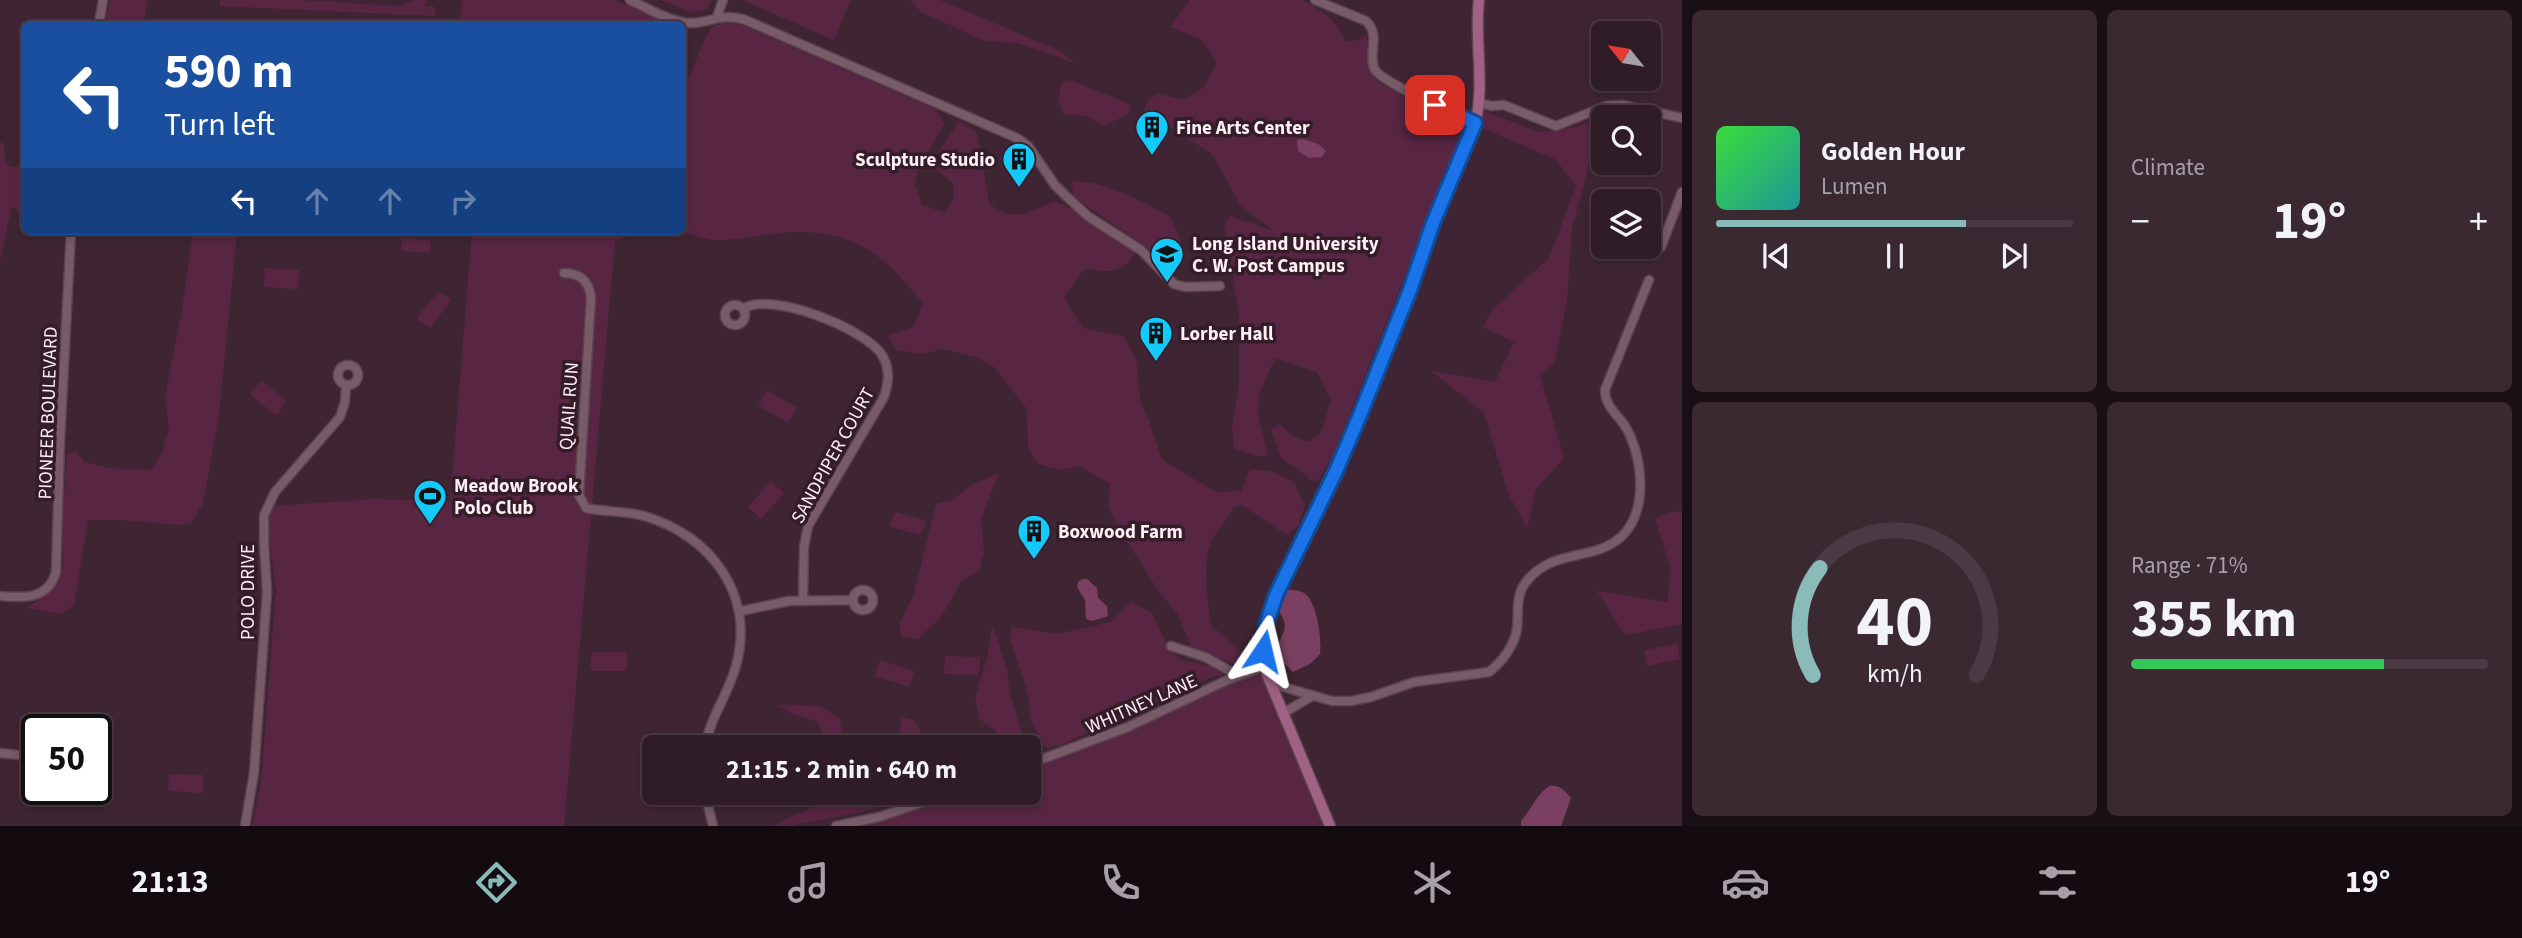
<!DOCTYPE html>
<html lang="en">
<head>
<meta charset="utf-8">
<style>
	body { margin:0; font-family:"Source Sans 3",sans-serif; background:#3b2932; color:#f1f3f6; height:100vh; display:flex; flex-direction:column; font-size:26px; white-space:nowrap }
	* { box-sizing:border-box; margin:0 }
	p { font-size:23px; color:#a7a1a7 }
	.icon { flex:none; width:38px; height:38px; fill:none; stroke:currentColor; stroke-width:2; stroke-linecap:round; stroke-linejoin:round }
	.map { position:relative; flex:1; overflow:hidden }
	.panel { display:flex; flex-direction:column; gap:10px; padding:10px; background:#1a0f15; width:840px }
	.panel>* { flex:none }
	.top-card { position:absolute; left:21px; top:21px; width:665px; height:214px; border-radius:10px; box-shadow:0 4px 10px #0003,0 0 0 2px #4a3a43; background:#1a4fa0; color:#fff; overflow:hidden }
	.needle { width:46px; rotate:300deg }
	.tools { position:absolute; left:1591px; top:21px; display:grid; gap:14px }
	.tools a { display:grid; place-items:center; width:70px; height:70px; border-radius:10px; background:#2f1c26; box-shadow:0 4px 10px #0003,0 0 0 2px #4a3a43; font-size:35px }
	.speed { position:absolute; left:21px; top:714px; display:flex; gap:14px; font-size:35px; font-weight:700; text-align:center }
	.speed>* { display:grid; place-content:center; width:91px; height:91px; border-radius:50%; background:#2f1c26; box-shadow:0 4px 10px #0003,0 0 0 2px #4a3a43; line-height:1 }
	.speed .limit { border:4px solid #111; border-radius:10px; background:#fff; color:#111 }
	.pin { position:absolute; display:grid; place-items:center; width:60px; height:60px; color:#fff; margin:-30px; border-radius:14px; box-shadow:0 4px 10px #0006 }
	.me { position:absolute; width:77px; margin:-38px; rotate:10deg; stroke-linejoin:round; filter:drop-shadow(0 0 5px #0008) }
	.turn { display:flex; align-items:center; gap:24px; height:147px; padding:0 28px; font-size:32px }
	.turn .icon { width:91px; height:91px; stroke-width:2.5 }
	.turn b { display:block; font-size:49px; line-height:60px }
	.lanes { display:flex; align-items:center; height:66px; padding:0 28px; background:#0003; justify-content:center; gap:35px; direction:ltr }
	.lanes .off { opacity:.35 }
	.big { font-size:52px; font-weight:700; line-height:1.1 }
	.panel .tile { flex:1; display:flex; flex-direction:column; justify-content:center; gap:10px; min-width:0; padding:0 24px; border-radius:10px; background:#3b2932 }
	.panel .dial { align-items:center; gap:0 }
	.dial svg { height:182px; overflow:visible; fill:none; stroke:#4a3a43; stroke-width:7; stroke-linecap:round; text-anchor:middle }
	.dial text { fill:#f1f3f6; stroke:none }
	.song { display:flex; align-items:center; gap:21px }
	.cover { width:84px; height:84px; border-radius:10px; background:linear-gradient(135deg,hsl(120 70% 55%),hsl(180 70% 35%)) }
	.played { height:7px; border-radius:4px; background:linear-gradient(90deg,#8bbbb9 70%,#4a3a43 70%) }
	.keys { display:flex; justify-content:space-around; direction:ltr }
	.heat { display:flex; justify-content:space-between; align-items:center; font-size:38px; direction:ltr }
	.charge { height:10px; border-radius:5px; background:linear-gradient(90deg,#34c759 71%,#4a3a43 0) }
	.panel .tiles { flex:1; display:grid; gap:10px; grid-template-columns:repeat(2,1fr) }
	.trip { position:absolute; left:642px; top:735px; width:399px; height:70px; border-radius:10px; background:#2f1c26; box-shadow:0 4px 10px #0003,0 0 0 2px #4a3a43; font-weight:700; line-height:70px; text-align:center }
	.tab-bar { display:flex; height:112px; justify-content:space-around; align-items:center; background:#130b0f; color:#a7a1a7 }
	.tab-bar .icon { width:49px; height:49px }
	.tab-bar .current { color:#8bbbb9 }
	.tab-bar b { font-size:32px; color:#f1f3f6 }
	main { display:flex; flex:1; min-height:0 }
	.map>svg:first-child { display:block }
</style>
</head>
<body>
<main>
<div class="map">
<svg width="1682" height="826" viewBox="0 0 1682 826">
	<rect width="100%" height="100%" fill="#3f2533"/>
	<path fill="#582643" d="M110 0H148L143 24H105Z
		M220 0H298L400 6 415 0H428L423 6 435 7V16L220 6Z
		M462 0H615L671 24H461Z
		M661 0H711L707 10 690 12Z
		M742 0H851L834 40Z
		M910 0H940L1058 50 1075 63 1018 43 984 41 921 12Z
		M1190 0H1301L1306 2C1324 12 1337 22 1346 42L1358 40 1367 34 1372 75 1382 85 1459 125 1462 133 1333 456 1317 482 1309 479 1300 470 1282 459 1271 430 1279 424 1293 436 1308 442 1321 432 1331 401 1317 372 1275 358 1259 394 1258 416 1268 455 1260 457 1234 448 1232 427 1239 383V316L1224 224 1230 216 1274 231 1241 206 1213 155 1144 110 1149 99 1159 94 1182 100 1203 88 1217 62 1201 39 1170 27Z
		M723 22 742 25 936 109 944 124 919 168 915 184 922 205 944 212 954 199 953 183 935 168 939 152 959 121 977 133 989 203C1014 223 1028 213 1054 201L1074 210 1135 252C1122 277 1108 271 1084 269L1064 298 1083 328 1124 337 1136 359 1141 404 1147 415 1162 460 1216 492 1241 491 1250 469 1270 471 1294 482 1305 505 1298 526 1287 535 1242 505 1233 507C1229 520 1218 528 1212 540 1201 566 1208 598 1211 625L1248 658 1238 666 1192 648 1177 613 1159 592 1118 527 1108 507 1110 484 1080 466 1061 470 1038 464 1028 448 1027 409 994 367 975 357 943 349 923 354 896 350 888 335 914 327 923 303C884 256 858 231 794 232 769 233 745 240 720 240 710 241 699 236 689 234 671 231 631 233 615 241L564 826H252L261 782 276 589 268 531 271 506 376 499 450 502 472 231H682L683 94 702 45 712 27Z
		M1070 80 1125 102 1131 107 1129 114 1104 126 1087 116 1063 114 1058 100 1062 82Z
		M1484 111 1539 132 1576 127 1603 117V160L1591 157 1572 228 1567 302 1554 364 1540 375 1564 458 1536 489 1527 528 1508 493 1484 413 1431 371 1495 382 1514 342 1483 327 1492 310 1549 258 1576 186 1555 159 1480 127Z
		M0 142 4 144 5 163 12 167 24 166V221L21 220 16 208H11L0 262Z
		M1072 181C1106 181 1140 201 1170 216L1181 241 1176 268 1073 196Z
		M193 231H237L219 416 203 503 191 523 179 525 121 520H88L74 605 60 614 27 608 50 592 63 570V510L67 454 76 451 84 462 110 468 151 470 162 453 169 427 165 397 182 310Z
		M402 238 431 240 430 253 401 251Z
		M265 268 299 270 298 289 264 287Z
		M440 292 450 299V302L431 327H428L418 320V316L437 293Z
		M262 381 286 401 278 414 275 415 251 395 250 392Z
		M767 390 797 408 788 423 758 405Z
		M999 473 981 519 984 552 979 571 962 580 941 617 918 639 902 637 899 624 914 594 936 504 953 500 973 484Z
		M771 481 784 493 761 519 748 507Z
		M1682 511V624L1625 635 1597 591 1668 602 1670 567 1655 518 1672 512Z
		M895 512 925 520 926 523 920 535 891 527 889 525Z
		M1131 602 1152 613 1170 651 1182 660 1209 666 1224 674 1209 678 1061 745 1046 748 1039 738 1030 719 1028 694 1011 642V627L1057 634 1111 622Z
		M992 627 997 637 1007 671 1011 698 1024 740 1022 747H1004L995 730 980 720 975 698 987 658Z
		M1677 644 1680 659 1647 666 1644 650Z
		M594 652H625L627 655V669L624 671H593L591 668V654Z
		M945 656 980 657 979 675 944 674Z
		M880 660 914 671 909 687 875 676Z
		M1264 667 1330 826H836L950 793H1029V764Z
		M777 705 820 706 840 719 844 747H816L824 740 818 722 793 714Z
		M902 717 914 720 929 747H896Z
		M172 774 203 775V791L201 793 171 791 168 789 169 775Z
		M824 793H910L866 811 789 826H772L816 806Z"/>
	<path fill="#7b4061" d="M1304 139 1320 145 1326 151 1322 157 1309 158 1298 151 1297 140Z
		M1082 579H1087L1097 588 1098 598 1107 606 1108 616 1092 621 1086 619 1085 600 1077 587 1078 582Z
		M1287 590C1292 590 1299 590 1304 593 1317 601 1322 639 1320 654L1310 664 1293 672 1281 660 1277 649C1282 630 1291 630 1279 611L1283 593Z
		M1549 786C1560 785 1564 790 1571 798L1561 826H1521V821C1532 809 1536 795 1549 786Z"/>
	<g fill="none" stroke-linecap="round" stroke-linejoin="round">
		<defs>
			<path id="minor" d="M630 0C647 8 669 21 688 23 709 24 718 13 743 19L1017 138 1028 146 1055 185 1067 197 1089 217 1141 250 1174 284 1185 287 1220 286
				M1315 0 1366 21C1381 35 1368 52 1374 68 1379 82 1458 115 1475 123
				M717 17 723 0
				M99 24 103 0
				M1478 102 1491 106 1504 105 1556 126 1606 106 1623 105 1682 118
				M1661 247 1682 192
				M564 273C581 274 588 280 591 297L579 495 586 508C605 512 626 511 644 516 710 535 754 593 737 662 730 692 710 717 705 747
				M725 315a10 10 0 1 1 20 0a10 10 0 1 1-20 0Z
				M743 309C769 290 866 329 882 355 890 368 889 383 884 397L808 526 804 547 803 600
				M338 375a10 10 0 1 1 20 0a10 10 0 1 1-20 0Z
				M853 600a10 10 0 1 1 20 0a10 10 0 1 1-20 0Z
				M0 596C23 598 48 600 56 572L60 441 71 231
				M741 611 789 601 853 600
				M1171 646 1205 657 1239 676
				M1270 683 1332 701H1351L1371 697 1414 682 1489 672C1502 662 1515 645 1517 628 1519 612 1515 596 1526 582 1552 548 1593 562 1621 537 1649 511 1643 456 1625 426 1617 414 1605 406 1605 390L1649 280
				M1282 714 1312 696
				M0 753 37 757
				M1029 764 1128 727 1225 681 1264 667
				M705 793 713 826
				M245 826 254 773 267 592 264 544V515L275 492 340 417 345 402 346 385
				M836 826 879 817 950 793"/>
			<path id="major" d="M1330 826 1264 667C1260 600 1309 531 1336 471 1373 390 1402 307 1433 224 1445 191 1463 160 1474 127 1486 89 1474 39 1479 0"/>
		</defs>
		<use href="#minor" stroke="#59444f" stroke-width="11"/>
		<use href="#major" stroke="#59444f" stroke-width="13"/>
		<use href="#minor" stroke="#785a69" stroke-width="8"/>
		<use href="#major" stroke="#a06184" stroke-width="10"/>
	</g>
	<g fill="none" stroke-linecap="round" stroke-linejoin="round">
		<defs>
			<path id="route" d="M1263 651 1266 625 1276 595 1336 471 1360 415 1410 290 1433 223 1475 123 1435 105"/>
		</defs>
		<use href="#route" stroke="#114b97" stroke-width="18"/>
		<use href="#route" stroke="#1a73e8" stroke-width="12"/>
	</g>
	<defs>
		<symbol id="building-pin" viewBox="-11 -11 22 30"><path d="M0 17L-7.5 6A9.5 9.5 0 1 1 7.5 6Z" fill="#13cafb" stroke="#341c29"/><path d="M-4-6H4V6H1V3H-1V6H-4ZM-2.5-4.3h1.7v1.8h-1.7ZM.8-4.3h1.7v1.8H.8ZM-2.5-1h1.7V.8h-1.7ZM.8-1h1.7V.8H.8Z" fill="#111"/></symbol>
		<symbol id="university-pin" viewBox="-11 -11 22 30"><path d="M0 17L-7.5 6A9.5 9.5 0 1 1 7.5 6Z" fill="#13cafb" stroke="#341c29"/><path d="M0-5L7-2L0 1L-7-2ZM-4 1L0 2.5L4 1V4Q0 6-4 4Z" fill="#111"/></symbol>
		<symbol id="stadium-pin" viewBox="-11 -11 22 30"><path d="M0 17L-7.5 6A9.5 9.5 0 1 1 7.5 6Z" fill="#13cafb" stroke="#341c29"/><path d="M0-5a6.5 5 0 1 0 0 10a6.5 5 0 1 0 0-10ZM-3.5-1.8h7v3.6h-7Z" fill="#111"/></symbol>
	</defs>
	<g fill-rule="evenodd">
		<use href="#building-pin" x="1133" y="108" width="38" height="52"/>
		<use href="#building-pin" x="1000" y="140" width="38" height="52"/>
		<use href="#university-pin" x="1148" y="235" width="38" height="52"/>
		<use href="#building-pin" x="1137" y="314" width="38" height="52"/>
		<use href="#stadium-pin" x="411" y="477" width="38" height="52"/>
		<use href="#building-pin" x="1015" y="512" width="38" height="52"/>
	</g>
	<g text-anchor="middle" stroke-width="7" stroke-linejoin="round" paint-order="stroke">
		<g font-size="19" font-weight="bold" fill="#fdeff5" stroke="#341c29" text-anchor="start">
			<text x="1176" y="134">Fine Arts Center</text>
			<text x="995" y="166" text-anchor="end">Sculpture Studio</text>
			<text x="1192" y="250">Long Island University<tspan x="1192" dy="22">C. W. Post Campus</tspan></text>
			<text x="1180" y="340">Lorber Hall</text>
			<text x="454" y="492">Meadow Brook<tspan x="454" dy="22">Polo Club</tspan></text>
			<text x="1058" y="538">Boxwood Farm</text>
		</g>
		<g font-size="19" fill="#fdeff5" stroke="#341c29">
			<text transform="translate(568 406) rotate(-86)" y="7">QUAIL RUN</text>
			<text transform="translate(47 413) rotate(-88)" y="7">PIONEER BOULEVARD</text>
			<text transform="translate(832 455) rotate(-61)" y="7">SANDPIPER COURT</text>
			<text transform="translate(247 592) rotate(-90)" y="7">POLO DRIVE</text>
			<text transform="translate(1141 703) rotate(-24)" y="7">WHITNEY LANE</text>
		</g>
	</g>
</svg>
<div class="tools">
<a><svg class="needle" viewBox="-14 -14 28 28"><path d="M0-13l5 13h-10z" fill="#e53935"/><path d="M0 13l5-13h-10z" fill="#a7a1a7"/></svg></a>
<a><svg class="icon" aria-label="search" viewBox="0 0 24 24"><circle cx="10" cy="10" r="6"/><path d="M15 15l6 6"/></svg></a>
<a><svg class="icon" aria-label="layers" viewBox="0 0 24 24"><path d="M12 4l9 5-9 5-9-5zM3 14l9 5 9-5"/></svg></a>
</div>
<div class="speed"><div class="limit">50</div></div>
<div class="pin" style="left:1435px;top:105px;background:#d93025"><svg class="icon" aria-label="arrive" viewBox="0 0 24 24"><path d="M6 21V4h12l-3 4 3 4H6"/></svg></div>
<svg class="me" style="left:1263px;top:651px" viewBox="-20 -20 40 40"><path d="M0-17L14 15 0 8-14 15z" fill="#1a73e8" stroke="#fff" stroke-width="4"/></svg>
<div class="trip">21:15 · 2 min · 640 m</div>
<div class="top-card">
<div class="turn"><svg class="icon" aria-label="left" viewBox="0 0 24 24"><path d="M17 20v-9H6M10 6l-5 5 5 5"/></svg><div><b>590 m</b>Turn left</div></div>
<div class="lanes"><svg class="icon" aria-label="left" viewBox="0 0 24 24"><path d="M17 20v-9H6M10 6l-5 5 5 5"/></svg><svg class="icon off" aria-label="ahead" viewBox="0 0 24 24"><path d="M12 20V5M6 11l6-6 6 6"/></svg><svg class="icon off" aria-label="ahead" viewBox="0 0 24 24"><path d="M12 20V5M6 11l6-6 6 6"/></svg><svg class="icon off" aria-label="right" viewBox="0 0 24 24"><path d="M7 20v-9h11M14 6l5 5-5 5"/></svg></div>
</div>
</div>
<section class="panel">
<div class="tiles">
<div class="tile">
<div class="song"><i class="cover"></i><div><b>Golden Hour</b><p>Lumen</p></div></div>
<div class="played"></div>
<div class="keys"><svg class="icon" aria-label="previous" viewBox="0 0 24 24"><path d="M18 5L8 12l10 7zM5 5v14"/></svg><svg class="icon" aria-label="pause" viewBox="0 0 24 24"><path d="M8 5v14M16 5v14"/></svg><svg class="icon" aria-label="next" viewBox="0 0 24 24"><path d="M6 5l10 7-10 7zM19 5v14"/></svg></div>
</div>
<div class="tile"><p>Climate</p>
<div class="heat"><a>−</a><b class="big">19°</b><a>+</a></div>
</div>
<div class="tile dial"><svg viewBox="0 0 100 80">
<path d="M14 69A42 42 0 1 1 86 69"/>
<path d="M14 69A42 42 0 0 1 17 22" stroke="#8bbbb9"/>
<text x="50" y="56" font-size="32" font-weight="700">40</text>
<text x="50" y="72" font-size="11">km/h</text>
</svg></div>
<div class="tile"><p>Range · 71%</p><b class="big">355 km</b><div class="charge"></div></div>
</div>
</section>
</main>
<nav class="tab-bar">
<b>21:13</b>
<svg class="icon current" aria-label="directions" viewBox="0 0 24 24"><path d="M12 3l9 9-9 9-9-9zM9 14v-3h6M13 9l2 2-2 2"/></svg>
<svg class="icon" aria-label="music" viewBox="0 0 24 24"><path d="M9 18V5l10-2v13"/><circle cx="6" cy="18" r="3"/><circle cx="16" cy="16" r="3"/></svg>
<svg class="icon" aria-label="phone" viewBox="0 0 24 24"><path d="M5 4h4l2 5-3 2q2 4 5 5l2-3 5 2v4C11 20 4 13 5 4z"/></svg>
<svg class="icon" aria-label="climate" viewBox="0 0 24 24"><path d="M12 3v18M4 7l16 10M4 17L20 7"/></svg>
<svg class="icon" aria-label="car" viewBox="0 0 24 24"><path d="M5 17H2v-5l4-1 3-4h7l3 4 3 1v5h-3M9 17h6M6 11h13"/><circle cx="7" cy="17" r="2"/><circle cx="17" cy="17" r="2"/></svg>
<svg class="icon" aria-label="filters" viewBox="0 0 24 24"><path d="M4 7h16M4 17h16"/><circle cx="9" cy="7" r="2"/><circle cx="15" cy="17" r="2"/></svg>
<b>19°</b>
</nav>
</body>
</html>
